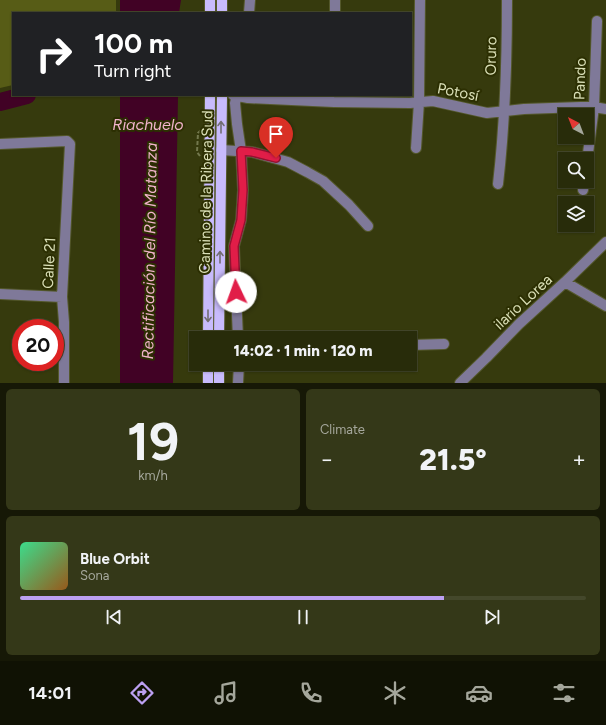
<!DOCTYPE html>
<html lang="en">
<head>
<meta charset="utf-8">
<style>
	body { margin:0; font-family:Figtree,sans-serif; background:#343818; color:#f1f3f6; height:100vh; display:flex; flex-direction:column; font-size:15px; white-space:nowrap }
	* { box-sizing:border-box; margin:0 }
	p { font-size:13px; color:#a5a79c }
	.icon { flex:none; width:22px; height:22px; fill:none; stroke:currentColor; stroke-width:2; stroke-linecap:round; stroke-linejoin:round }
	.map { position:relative; height:383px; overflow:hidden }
	.details { display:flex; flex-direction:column; gap:6px; padding:6px; background:#161806; flex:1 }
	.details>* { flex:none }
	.guide { position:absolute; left:12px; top:12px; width:400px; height:84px; border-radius:0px; box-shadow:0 1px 3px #0004,0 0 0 1px #44482b; background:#202124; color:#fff; overflow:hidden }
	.needle { width:26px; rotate:318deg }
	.tools { position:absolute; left:558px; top:108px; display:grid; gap:8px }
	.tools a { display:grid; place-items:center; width:36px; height:36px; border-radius:0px; background:#282c0a; box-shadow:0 1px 3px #0004,0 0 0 1px #44482b; font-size:20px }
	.speed { position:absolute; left:12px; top:319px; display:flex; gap:8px; font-size:20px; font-weight:700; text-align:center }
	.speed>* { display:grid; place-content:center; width:52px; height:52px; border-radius:50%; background:#282c0a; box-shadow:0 1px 3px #0004,0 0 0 1px #44482b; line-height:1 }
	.speed .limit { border:6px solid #d22; background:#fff; color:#111 }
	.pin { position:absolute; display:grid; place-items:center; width:34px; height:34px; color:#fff; margin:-41px -17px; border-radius:50% 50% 50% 0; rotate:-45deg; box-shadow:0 0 4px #0007 }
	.pin .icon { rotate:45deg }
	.me { position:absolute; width:44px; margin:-22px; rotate:357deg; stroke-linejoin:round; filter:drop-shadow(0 0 3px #0008) }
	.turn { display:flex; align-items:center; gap:14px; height:84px; padding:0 16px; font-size:18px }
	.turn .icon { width:52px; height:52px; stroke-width:2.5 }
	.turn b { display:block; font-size:28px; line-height:34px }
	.big { font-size:30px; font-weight:800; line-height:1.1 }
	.details .widget { flex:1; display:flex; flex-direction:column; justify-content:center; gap:6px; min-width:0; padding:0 14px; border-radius:6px; background:#343818 }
	.details .dial { align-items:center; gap:0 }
	.dial b { font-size:52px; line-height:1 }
	.song { display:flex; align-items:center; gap:12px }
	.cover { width:48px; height:48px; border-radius:6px; background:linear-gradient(135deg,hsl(150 70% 55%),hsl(30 70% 35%)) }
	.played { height:4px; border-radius:2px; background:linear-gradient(90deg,#bca0f2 75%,#44482b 75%) }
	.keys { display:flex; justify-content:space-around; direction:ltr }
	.heat { display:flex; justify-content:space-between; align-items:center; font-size:22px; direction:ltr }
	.details .tiles { flex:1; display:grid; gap:6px; grid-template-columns:1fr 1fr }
	.widget:last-child { grid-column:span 2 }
	.trip { position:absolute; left:189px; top:331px; width:228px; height:40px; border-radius:0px; background:#282c0a; box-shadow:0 1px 3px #0004,0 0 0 1px #44482b; font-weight:800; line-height:40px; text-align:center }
	.dock { display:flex; height:64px; justify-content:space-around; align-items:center; background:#101204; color:#a5a79c }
	.dock .icon { width:28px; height:28px }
	.dock .selected { color:#bca0f2 }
	.dock b { font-size:18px; color:#f1f3f6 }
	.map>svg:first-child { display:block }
</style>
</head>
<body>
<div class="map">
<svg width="606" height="383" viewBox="0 0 606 383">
	<rect width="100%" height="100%" fill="#363a0d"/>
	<path fill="#575c16" d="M0 0H116V13H13V85L0 88Z"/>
	<path fill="#410225" d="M120 0H181L179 13H120Z
		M120 95H178L173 383H120Z"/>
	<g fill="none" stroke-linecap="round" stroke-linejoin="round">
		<path stroke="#410225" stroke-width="18" d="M0 102 27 95"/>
		<defs>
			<path id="minor" d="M249 13 250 0
				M335 13V0
				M233 95 248 98 334 102 410 103 433 101 487 113 524 109 581 107H594L606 109
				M237 96 235 103 237 124 241 151 243 190 241 220 234 246 238 338
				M0 144 67 141 70 144 62 297 64 322V383
				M416 148 419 102 420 0
				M221 150 252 152 288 162 307 172 323 181 349 205 368 226
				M587 161 594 107 597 21
				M498 184C505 123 507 61 507 0
				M583 190 584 181
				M565 282 606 306
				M0 294 62 297
				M410 345 444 344
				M238 383 239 364
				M460 383 486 358 519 324 565 282 606 242"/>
			<path id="major" d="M210 13V0
				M222 13V0
				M208 338 210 95
				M219 338 222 95
				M208 383V364
				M219 383V364"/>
		</defs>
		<use href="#minor" stroke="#54582c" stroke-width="12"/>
		<use href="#major" stroke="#54582c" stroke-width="12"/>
		<path stroke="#73784d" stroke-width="2" stroke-dasharray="4 2" stroke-linecap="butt" d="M200 156 197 152 198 133 201 130"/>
		<use href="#minor" stroke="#7f7999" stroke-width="10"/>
		<use href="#major" stroke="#c8bbfc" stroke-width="10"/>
	</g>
	<defs><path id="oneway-shaft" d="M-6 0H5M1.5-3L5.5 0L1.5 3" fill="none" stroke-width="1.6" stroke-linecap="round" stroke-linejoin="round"/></defs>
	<g stroke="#726e72">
		<use href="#oneway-shaft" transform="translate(221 127) rotate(-90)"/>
		<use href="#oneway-shaft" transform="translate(220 257) rotate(-90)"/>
		<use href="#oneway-shaft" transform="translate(208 316) rotate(90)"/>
	</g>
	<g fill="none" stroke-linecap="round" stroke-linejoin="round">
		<defs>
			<path id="route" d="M236 292 234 246 241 220 243 190 241 151 252 152 276 158"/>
		</defs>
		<use href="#route" stroke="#92132f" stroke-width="10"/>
		<use href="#route" stroke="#e11d48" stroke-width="7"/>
	</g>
	<g text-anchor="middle" stroke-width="4" stroke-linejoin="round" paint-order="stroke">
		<g font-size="15" fill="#dbe0b8" stroke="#2c2f02">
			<text transform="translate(491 56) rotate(-89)" y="5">Oruro</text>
			<text transform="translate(580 79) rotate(-88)" y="5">Pando</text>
			<text transform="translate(458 92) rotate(11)" y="5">Potosí</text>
			<text transform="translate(206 192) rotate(-89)" y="5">Camino de la Ribera Sud</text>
			<text transform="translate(49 263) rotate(-87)" y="5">Calle 21</text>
			<text transform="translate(523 302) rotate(-43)" y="5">ilario Lorea</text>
		</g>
		<g font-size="16" font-style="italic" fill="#f1b3cb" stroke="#2c2f02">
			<text x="148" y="130">Riachuelo</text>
			<text transform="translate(149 251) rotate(-89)" y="6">Rectificación del Río Matanza</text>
		</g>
	</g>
</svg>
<div class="tools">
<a><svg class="needle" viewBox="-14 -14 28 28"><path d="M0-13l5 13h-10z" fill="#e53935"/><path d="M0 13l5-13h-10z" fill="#a5a79c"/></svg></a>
<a><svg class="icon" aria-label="search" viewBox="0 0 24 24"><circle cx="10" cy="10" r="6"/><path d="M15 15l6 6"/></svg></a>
<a><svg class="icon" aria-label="layers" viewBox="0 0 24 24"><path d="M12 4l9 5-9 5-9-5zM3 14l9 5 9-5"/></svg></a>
</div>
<div class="speed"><div class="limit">20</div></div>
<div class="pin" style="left:276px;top:158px;background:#d93025"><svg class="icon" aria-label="arrive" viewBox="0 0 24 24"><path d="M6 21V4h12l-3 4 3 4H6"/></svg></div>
<svg class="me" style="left:236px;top:292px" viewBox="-20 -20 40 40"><circle r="19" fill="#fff"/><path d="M0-13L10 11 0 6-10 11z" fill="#e11d48"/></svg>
<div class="trip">14:02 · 1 min · 120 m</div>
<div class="guide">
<div class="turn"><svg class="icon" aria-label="right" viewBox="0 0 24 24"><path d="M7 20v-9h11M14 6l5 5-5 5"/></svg><div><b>100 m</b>Turn right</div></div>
</div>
</div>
<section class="details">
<div class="tiles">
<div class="widget dial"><b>19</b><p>km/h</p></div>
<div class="widget"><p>Climate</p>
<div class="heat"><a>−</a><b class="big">21.5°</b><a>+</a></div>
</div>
<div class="widget">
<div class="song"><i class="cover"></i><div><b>Blue Orbit</b><p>Sona</p></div></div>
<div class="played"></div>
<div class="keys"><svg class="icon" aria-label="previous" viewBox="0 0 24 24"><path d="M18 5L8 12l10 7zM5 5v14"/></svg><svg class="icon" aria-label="pause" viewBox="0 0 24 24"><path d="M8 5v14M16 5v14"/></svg><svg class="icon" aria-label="next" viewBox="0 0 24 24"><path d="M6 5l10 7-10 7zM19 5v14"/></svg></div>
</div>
</div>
</section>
<nav class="dock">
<b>14:01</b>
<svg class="icon selected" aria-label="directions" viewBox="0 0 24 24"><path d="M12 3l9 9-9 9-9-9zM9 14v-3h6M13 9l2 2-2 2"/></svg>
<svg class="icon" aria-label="music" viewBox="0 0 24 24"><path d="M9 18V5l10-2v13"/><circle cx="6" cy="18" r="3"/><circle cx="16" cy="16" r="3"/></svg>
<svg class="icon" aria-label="phone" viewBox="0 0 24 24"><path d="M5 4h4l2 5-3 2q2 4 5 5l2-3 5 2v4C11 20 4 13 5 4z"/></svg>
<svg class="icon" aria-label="climate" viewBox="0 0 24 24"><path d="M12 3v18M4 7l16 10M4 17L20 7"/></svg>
<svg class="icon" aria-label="car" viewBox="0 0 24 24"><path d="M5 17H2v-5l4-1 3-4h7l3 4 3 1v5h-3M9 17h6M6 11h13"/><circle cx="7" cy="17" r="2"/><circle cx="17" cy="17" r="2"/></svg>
<svg class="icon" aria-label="filters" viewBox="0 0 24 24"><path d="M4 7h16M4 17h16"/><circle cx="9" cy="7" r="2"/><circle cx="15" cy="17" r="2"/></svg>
</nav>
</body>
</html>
